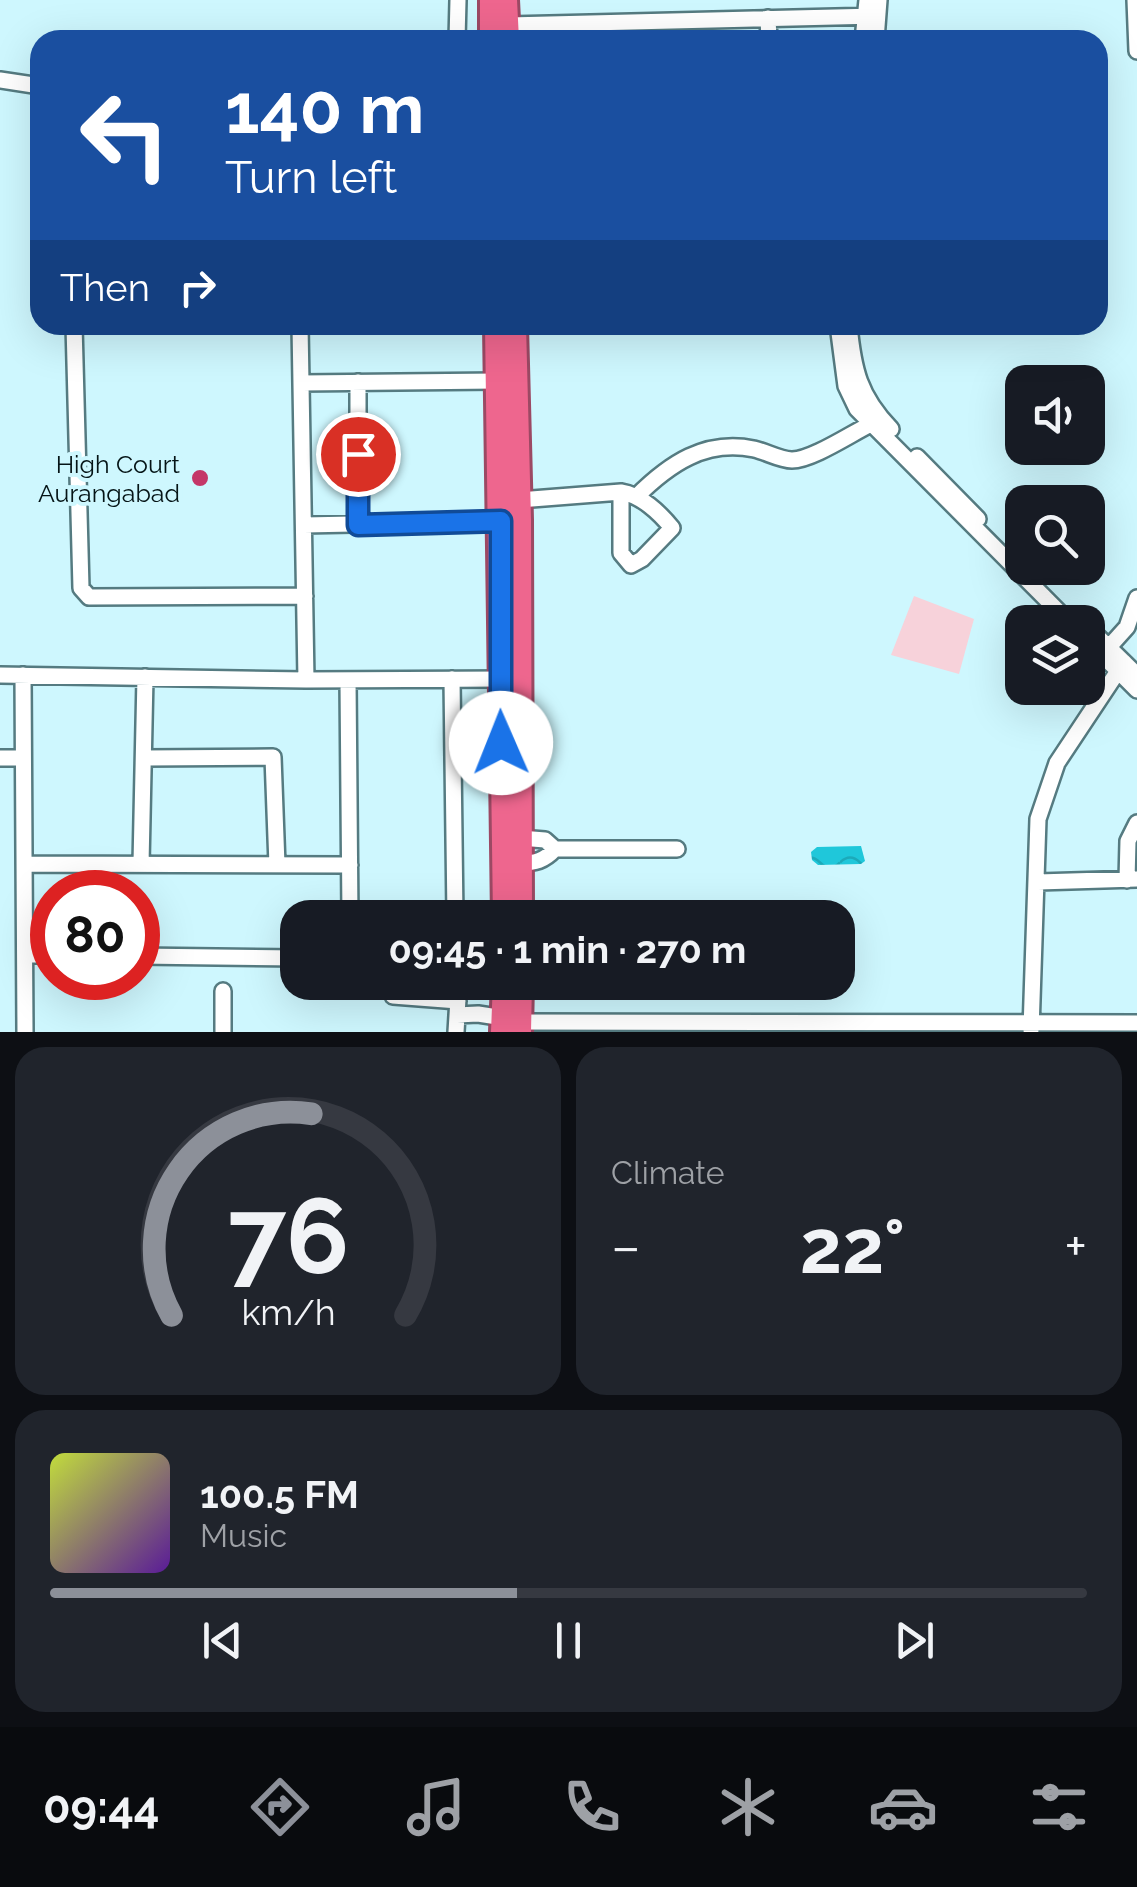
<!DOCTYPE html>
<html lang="en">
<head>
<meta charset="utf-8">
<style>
	body { margin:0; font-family:Raleway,sans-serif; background:#20242c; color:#f1f3f6; height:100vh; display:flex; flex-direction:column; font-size:38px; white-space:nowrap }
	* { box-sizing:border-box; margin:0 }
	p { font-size:32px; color:#9ea1a6 }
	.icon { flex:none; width:55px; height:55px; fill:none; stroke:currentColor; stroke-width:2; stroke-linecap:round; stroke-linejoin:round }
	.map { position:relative; height:1032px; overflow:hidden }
	.drawer { display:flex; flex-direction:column; gap:15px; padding:15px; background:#0d0f14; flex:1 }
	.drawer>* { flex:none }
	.banner { position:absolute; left:30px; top:30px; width:1078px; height:305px; border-radius:30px; box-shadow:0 10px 40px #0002; background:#1a4fa0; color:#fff; overflow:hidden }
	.controls { position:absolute; left:1005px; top:365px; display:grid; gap:20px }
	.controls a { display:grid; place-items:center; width:100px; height:100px; border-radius:20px; background:#171b24; box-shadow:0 10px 40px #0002; font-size:50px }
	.speed { position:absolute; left:30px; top:870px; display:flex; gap:20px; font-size:50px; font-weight:700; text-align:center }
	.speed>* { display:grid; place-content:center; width:130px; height:130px; border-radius:50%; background:#171b24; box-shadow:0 10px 40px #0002; line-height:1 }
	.speed .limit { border:15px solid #d22; background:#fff; color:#111 }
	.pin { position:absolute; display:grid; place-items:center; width:85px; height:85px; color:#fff; margin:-42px; border:5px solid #fff; border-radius:50%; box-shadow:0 2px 10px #0007 }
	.me { position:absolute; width:110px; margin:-55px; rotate:359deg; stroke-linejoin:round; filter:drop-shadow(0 0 8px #0008) }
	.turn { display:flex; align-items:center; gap:35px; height:210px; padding:0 30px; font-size:45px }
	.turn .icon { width:130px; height:130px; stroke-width:2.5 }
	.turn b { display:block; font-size:70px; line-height:85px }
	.then { display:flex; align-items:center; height:95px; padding:0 30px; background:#0003; gap:20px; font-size:38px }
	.big { font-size:75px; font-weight:700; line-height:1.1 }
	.drawer .tile { flex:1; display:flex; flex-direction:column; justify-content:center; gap:15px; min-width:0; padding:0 35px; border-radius:30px; background:#20242c }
	.drawer .dial { align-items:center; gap:0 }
	.dial svg { height:260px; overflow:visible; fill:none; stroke:#363941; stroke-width:7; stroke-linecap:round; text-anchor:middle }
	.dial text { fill:#f1f3f6; stroke:none }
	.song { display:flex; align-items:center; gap:30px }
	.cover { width:120px; height:120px; border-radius:15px; background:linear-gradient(135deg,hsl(70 70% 55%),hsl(270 70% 35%)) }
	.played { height:10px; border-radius:5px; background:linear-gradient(90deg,#8c9099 45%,#363941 45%) }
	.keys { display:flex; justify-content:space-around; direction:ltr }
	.heat { display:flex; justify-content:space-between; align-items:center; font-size:55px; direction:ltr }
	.drawer .tiles { flex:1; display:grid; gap:15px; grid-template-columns:1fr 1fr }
	.tile:last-child { grid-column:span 2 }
	.trip { position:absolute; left:280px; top:900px; width:575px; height:100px; border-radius:30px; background:#171b24; box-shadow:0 10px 40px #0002; font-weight:700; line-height:100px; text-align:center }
	.menu { display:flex; height:160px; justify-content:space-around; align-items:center; background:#090b0e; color:#9ea1a6 }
	.menu .icon { width:70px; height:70px }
	.menu .on { color:#8c9099 }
	.menu b { font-size:45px; color:#f1f3f6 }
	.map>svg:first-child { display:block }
</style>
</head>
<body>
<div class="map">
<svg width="1137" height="1032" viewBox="0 0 1137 1032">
	<defs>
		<pattern id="water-waves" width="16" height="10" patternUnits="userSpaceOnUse" patternTransform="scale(2.5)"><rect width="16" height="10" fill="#1fc7da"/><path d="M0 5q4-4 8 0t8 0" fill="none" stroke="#1baaba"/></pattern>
	</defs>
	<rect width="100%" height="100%" fill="#cef7fe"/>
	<path fill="#f7d2da" d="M914 596 974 619 959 674 891 655Z"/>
	<path fill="url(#water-waves)" d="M861 846 865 861 861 864 818 865 812 860 811 852 817 847Z"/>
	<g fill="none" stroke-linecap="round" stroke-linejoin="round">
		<defs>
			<path id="minor" d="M1135 0 1137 51
				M768 18 769 40
				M508 19 507 25 877 16
				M457 40 458 0
				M863 40 867 0
				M876 40 879 0
				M0 80 40 86
				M74 325 81 588 89 597 305 596
				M300 325 306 680
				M838 325 846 386 857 409 1069 622
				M849 325C853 369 859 396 891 429
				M358 382V525
				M301 383 497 381
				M917 457 978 519
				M636 497C669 464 705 439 754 449 767 452 780 460 792 460 812 460 852 433 871 424
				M519 500 621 492C641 495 660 513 672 528L642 559 631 565 621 553V492
				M304 525 501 521
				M1088 627 1137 675
				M1088 641 1137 690
				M1106 659 1109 647 1127 627 1137 598
				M0 675 306 680 506 679
				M23 675 25 1032
				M452 679 455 918
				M348 680 350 918
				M0 758H23
				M145 758 273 757 277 865
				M555 849H677
				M520 863C535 863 544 861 555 849L545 840 520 838
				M24 864 350 865
				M141 864 145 677
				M1127 880 1128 841 1137 823
				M1038 882 1137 879
				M25 955H52
				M138 956 298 958
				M393 996 458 1001
				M457 1015 478 1014 504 1018
				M520 1022 1137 1023
				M1031 1030 1038 819 1057 763 1124 662
				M223 1032V991
				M456 1032 459 982"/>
			<path id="highway" d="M491 0V40
				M506 0 508 40
				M496 325 504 918
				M515 325 520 520 521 918
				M502 1032 504 982
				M520 1032 521 982"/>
		</defs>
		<use href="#minor" stroke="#557b81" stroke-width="20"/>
		<use href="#highway" stroke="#9c4964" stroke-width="28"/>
		<use href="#minor" stroke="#fff" stroke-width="15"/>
		<use href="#highway" stroke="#ee668e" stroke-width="22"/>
	</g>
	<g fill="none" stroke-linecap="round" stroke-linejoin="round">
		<defs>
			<path id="route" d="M358 454V525L501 521V743"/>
		</defs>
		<use href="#route" stroke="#114b97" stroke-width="25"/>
		<use href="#route" stroke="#1a73e8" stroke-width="18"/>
	</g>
	<circle fill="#c43768" stroke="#cef7fe" stroke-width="4" cx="200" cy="478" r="10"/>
	<g text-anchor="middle" stroke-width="8" stroke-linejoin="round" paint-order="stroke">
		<g font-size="25" fill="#051416" stroke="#cef7fe" text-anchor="end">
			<text x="180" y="473">High Court<tspan x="180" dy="29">Aurangabad</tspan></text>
		</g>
	</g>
</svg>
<div class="controls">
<a><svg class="icon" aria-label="sound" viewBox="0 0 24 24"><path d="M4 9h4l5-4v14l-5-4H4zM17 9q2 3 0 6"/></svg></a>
<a><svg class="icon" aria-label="search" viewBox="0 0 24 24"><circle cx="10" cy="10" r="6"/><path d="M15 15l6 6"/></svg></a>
<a><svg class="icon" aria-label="layers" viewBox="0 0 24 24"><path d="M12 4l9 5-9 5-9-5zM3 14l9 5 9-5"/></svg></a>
</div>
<div class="speed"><div class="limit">80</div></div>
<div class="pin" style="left:358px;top:454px;background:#d93025"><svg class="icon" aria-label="arrive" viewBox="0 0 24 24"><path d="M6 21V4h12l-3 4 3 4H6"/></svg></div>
<svg class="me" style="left:501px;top:743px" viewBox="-20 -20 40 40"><circle r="19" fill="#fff"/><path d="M0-13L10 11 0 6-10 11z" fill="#1a73e8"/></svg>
<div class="trip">09:45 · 1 min · 270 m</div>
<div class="banner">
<div class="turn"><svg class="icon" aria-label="left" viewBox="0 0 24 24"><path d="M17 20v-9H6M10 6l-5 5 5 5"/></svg><div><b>140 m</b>Turn left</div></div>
<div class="then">Then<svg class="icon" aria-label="right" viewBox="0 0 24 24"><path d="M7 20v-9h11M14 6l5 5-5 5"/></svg></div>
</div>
</div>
<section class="drawer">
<div class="tiles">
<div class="tile dial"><svg viewBox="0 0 100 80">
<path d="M14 69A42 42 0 1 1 86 69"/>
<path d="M14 69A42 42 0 0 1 57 7" stroke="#8c9099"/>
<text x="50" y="56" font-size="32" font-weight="700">76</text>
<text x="50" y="72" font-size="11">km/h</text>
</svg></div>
<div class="tile"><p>Climate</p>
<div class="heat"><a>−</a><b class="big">22°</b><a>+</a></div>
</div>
<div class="tile">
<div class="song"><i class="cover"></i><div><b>100.5 FM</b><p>Music</p></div></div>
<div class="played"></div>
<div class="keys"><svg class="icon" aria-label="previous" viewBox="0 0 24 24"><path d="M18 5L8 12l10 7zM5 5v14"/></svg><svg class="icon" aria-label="pause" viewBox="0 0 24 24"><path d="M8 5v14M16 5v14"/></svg><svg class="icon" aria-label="next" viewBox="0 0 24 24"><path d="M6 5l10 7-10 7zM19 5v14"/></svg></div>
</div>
</div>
</section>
<nav class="menu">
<b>09:44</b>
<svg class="icon on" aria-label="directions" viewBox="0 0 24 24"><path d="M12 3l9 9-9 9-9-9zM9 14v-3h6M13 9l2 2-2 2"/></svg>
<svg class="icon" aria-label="music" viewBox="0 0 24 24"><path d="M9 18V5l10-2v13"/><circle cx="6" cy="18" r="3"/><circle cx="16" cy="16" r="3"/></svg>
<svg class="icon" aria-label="phone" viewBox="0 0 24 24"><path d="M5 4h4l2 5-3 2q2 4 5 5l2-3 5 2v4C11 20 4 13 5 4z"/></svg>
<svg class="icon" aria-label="climate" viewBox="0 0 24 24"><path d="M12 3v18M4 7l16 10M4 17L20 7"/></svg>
<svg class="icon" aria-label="car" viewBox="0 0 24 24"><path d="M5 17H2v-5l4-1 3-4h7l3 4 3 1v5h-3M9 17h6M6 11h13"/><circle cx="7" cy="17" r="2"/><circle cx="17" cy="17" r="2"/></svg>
<svg class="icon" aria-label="filters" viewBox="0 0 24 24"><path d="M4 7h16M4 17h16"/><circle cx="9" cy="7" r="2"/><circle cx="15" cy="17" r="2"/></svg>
</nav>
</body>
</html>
